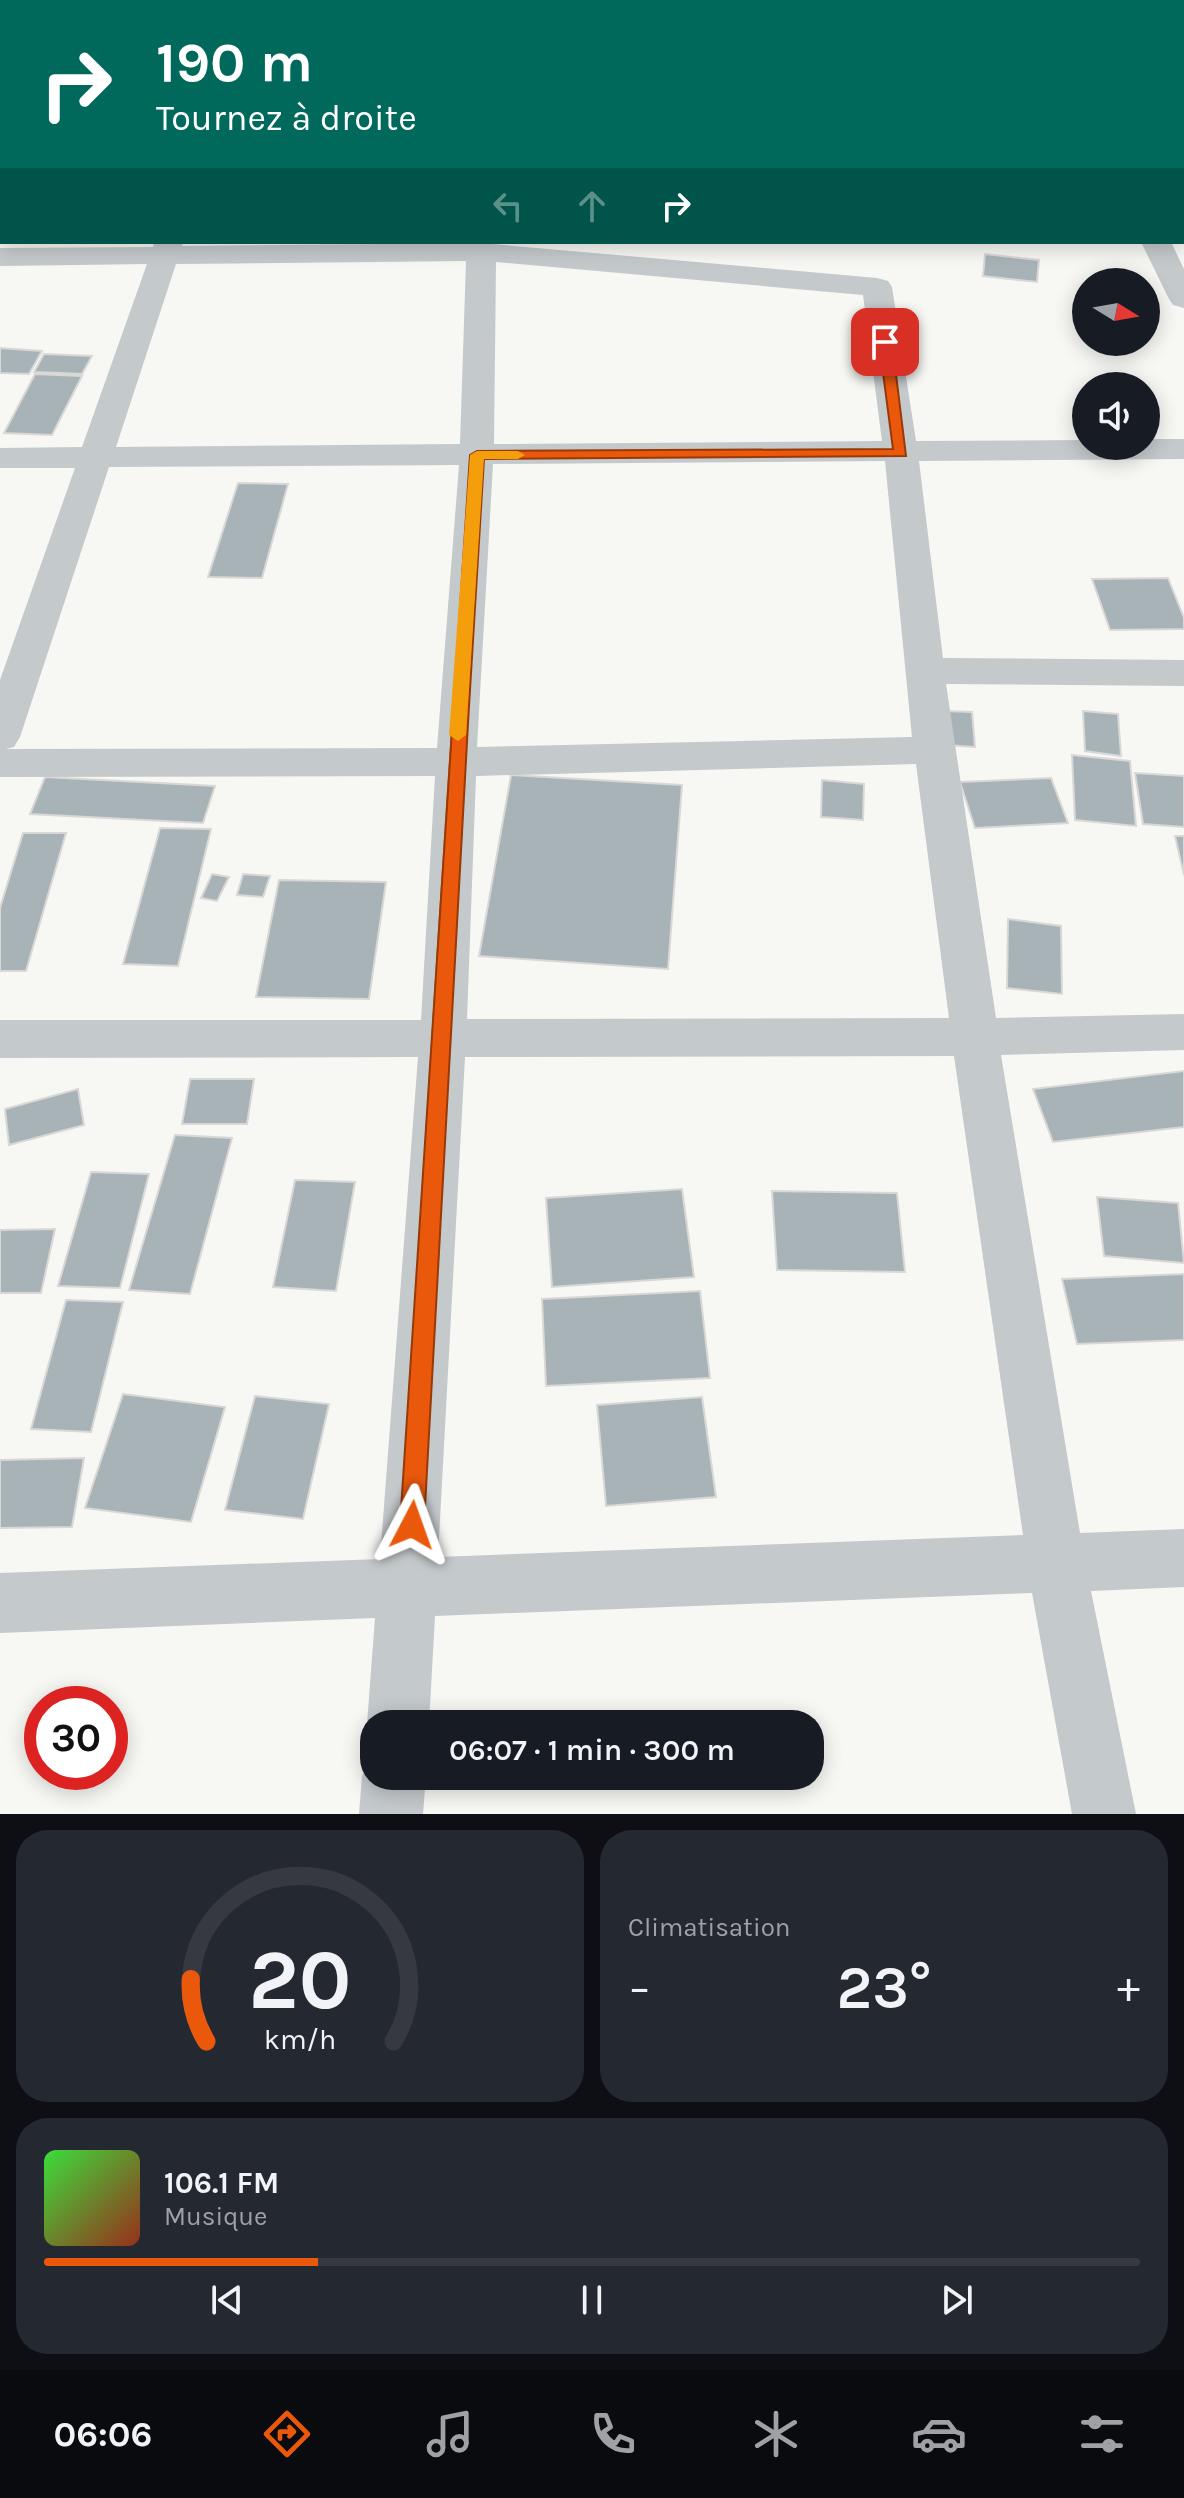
<!DOCTYPE html>
<html lang="fr">
<head>
<meta charset="utf-8">
<style>
	body { margin:0; font-family:Karla,sans-serif; background:#242831; color:#f1f3f6; height:100vh; display:flex; flex-direction:column; font-size:30px; white-space:nowrap }
	* { box-sizing:border-box; margin:0 }
	p { font-size:26px; color:#9ea1a6 }
	.icon { flex:none; width:44px; height:44px; fill:none; stroke:currentColor; stroke-width:2; stroke-linecap:round; stroke-linejoin:round }
	.map { position:relative; height:1814px; overflow:hidden }
	.sheet { display:flex; flex-direction:column; gap:16px; padding:16px; background:#0d0f14; flex:1 }
	.sheet>* { flex:none }
	.guide { position:absolute; left:0px; top:0px; width:1184px; height:244px; box-shadow:0 4px 20px #0003; background:#00695c; color:#fff; overflow:hidden }
	.needle { width:52px; rotate:101deg }
	.fabs { position:absolute; left:1072px; top:268px; display:grid; gap:16px }
	.fabs a { display:grid; place-items:center; width:88px; height:88px; border-radius:50%; background:#171b24; box-shadow:0 4px 20px #0003; font-size:40px }
	.speed { position:absolute; left:24px; top:1686px; display:flex; gap:16px; font-size:40px; font-weight:700; text-align:center }
	.speed>* { display:grid; place-content:center; width:104px; height:104px; border-radius:50%; background:#171b24; box-shadow:0 4px 20px #0003; line-height:1 }
	.speed .limit { border:12px solid #d22; background:#fff; color:#111 }
	.pin { position:absolute; display:grid; place-items:center; width:68px; height:68px; color:#fff; margin:-34px; border-radius:16px; box-shadow:0 4px 12px #0006 }
	.me { position:absolute; width:88px; margin:-44px; rotate:4deg; stroke-linejoin:round; filter:drop-shadow(0 0 6px #0008) }
	.turn { display:flex; align-items:center; gap:28px; height:168px; padding:0 24px; font-size:36px }
	.turn .icon { width:104px; height:104px; stroke-width:2.5 }
	.turn b { display:block; font-size:56px; line-height:68px }
	.lanes { display:flex; align-items:center; height:76px; padding:0 24px; background:#0003; justify-content:center; gap:40px; direction:ltr }
	.lanes .off { opacity:.35 }
	.big { font-size:60px; font-weight:600; line-height:1.1 }
	.sheet .widget { flex:1; display:flex; flex-direction:column; justify-content:center; gap:12px; min-width:0; padding:0 28px; border-radius:32px; background:#242831 }
	.sheet .dial { align-items:center; gap:0 }
	.dial svg { height:208px; overflow:visible; fill:none; stroke:#363941; stroke-width:7; stroke-linecap:round; text-anchor:middle }
	.dial text { fill:#f1f3f6; stroke:none }
	.song { display:flex; align-items:center; gap:24px }
	.cover { width:96px; height:96px; border-radius:12px; background:linear-gradient(135deg,hsl(120 70% 55%),hsl(10 70% 35%)) }
	.played { height:8px; border-radius:4px; background:linear-gradient(90deg,#ea580c 25%,#363941 25%) }
	.keys { display:flex; justify-content:space-around; direction:ltr }
	.heat { display:flex; justify-content:space-between; align-items:center; font-size:44px; direction:ltr }
	.sheet .tiles { flex:1; display:grid; gap:16px; grid-template-columns:1fr 1fr }
	.widget:last-child { grid-column:span 2 }
	.trip { position:absolute; left:360px; top:1710px; width:464px; height:80px; border-radius:32px; background:#171b24; box-shadow:0 4px 20px #0003; font-weight:600; line-height:80px; text-align:center }
	.tabs { display:flex; height:128px; justify-content:space-around; align-items:center; background:#090b0e; color:#9ea1a6 }
	.tabs .icon { width:56px; height:56px }
	.tabs .active { color:#ea580c }
	.tabs b { font-size:36px; color:#f1f3f6 }
	.map>svg:first-child { display:block }
</style>
</head>
<body>
<div class="map">
<svg width="1184" height="1814" viewBox="0 0 1184 1814">
	<rect width="100%" height="100%" fill="#f7f7f4"/>
	<path fill="#a8b3b7" stroke="#d9d8d6" stroke-width="2" d="M985 254 1039 260 1037 282 983 276Z
		M0 348 42 351 29 374 0 373Z
		M44 354 92 356 82 374 34 372Z
		M35 374 82 376 52 435 4 433Z
		M238 483 288 484 262 578 208 577Z
		M1168 578 1184 618V629L1110 630 1092 579Z
		M944 711 972 712 975 747 946 745Z
		M1083 711 1118 714 1121 756 1085 751Z
		M1072 755 1130 761 1136 826 1075 820Z
		M1135 773 1184 776V827L1143 824Z
		M511 775 682 785 668 969 479 956Z
		M45 777 215 786 203 823 30 814Z
		M1051 778 1068 823 975 828 960 782Z
		M822 780 864 784 863 820 821 817Z
		M160 828 211 829 178 966 123 964Z
		M23 833H66L26 971H0V908Z
		M1175 836H1184V875Z
		M212 874 229 877 217 901 201 898Z
		M243 874 270 876 263 897 237 895Z
		M279 880 386 882 369 999 256 997Z
		M1008 919 1061 926 1062 994 1007 988Z
		M1184 1071V1127L1053 1142 1033 1089Z
		M190 1079H254L247 1124H182Z
		M78 1089 84 1125 9 1145 5 1109Z
		M175 1135 232 1138 190 1294 129 1290Z
		M91 1172 149 1174 120 1288 58 1286Z
		M295 1180 355 1182 336 1291 273 1287Z
		M682 1189 694 1277 552 1287 546 1198Z
		M772 1191 897 1193 905 1272 777 1270Z
		M1097 1197 1178 1203 1184 1263 1104 1256Z
		M55 1229 41 1293H0V1230Z
		M1184 1274V1340L1077 1344 1062 1279Z
		M700 1291 710 1378 546 1386 542 1299Z
		M66 1300 123 1302 91 1432 31 1429Z
		M123 1394 225 1407 191 1522 85 1508Z
		M255 1396 329 1404 303 1519 225 1510Z
		M702 1397 716 1497 606 1506 597 1405Z
		M84 1458 72 1527 0 1528V1460Z"/>
	<g fill="none" stroke-linecap="round" stroke-linejoin="round">
		<path fill="#c4c9cb" fill-rule="evenodd" d="M0 0H11L13 2H2L0 11Z
			M223 0H247L222 2Z
			M485 0H509L484 2Z
			M546 0H790L544 2Z
			M1024 0H1048L1049 2H1025Z
			M0 107H2V123H0Z
			M1182 110H1184V126H1182Z
			M154 242H184L182 246 481 243 877 278 888 281 892 287 916 441 1086 440V446H1146V439H1184V459L919 461 943 658 1184 660V686L946 684 996 1018 1184 1014V1050L1001 1055 1080 1533 1184 1529V1587L1091 1591 1136 1814H1072L1032 1593 435 1616 429 1724H374V1741L367 1724 375 1618 0 1633V1573L380 1559 418 1057 0 1058V1020H421L435 776 0 777V680L75 468H0V448L82 447 147 264 0 266V248L153 247ZM466 261 460 444 116 447 176 264ZM496 262 863 295 882 441 494 444ZM885 461 912 737 477 747 493 464ZM459 465 437 748 6 749 14 747 20 737 109 467ZM916 764 949 1018 467 1019 476 776ZM954 1056 1023 1535 438 1557 465 1057Z
			M1141 242H1171L1184 269V308L1173 305 1169 299Z
			M374 1753V1776H426L423 1814H359L362 1776Z"/>
	</g>
	<path fill="#ea580c" stroke="#983908" stroke-width="2" d="M885 339 892 342 906 456 484 459C461 814 445 1169 424 1525L421 1533 412 1536 404 1533 400 1525C424 1168 444 811 470 455L477 451 893 449 879 342Z"/>
	<path fill="#f59e0b" d="M477 451H518L525 455 518 459H484L466 735 458 741 449 735 470 455Z"/>
</svg>
<div class="fabs">
<a><svg class="needle" viewBox="-14 -14 28 28"><path d="M0-13l5 13h-10z" fill="#e53935"/><path d="M0 13l5-13h-10z" fill="#9ea1a6"/></svg></a>
<a><svg class="icon" aria-label="sound" viewBox="0 0 24 24"><path d="M4 9h4l5-4v14l-5-4H4zM17 9q2 3 0 6"/></svg></a>
</div>
<div class="speed"><div class="limit">30</div></div>
<div class="pin" style="left:885px;top:342px;background:#d93025"><svg class="icon" aria-label="arrive" viewBox="0 0 24 24"><path d="M6 21V4h12l-3 4 3 4H6"/></svg></div>
<svg class="me" style="left:412px;top:1525px" viewBox="-20 -20 40 40"><path d="M0-17L14 15 0 8-14 15z" fill="#ea580c" stroke="#fff" stroke-width="4"/></svg>
<div class="trip">06:07 · 1 min · 300 m</div>
<div class="guide">
<div class="turn"><svg class="icon" aria-label="right" viewBox="0 0 24 24"><path d="M7 20v-9h11M14 6l5 5-5 5"/></svg><div><b>190 m</b>Tournez à droite</div></div>
<div class="lanes"><svg class="icon off" aria-label="left" viewBox="0 0 24 24"><path d="M17 20v-9H6M10 6l-5 5 5 5"/></svg><svg class="icon off" aria-label="ahead" viewBox="0 0 24 24"><path d="M12 20V5M6 11l6-6 6 6"/></svg><svg class="icon" aria-label="right" viewBox="0 0 24 24"><path d="M7 20v-9h11M14 6l5 5-5 5"/></svg></div>
</div>
</div>
<section class="sheet">
<div class="tiles">
<div class="widget dial"><svg viewBox="0 0 100 80">
<path d="M14 69A42 42 0 1 1 86 69"/>
<path d="M14 69A42 42 0 0 1 8 45" stroke="#ea580c"/>
<text x="50" y="56" font-size="32" font-weight="700">20</text>
<text x="50" y="72" font-size="11">km/h</text>
</svg></div>
<div class="widget"><p>Climatisation</p>
<div class="heat"><a>−</a><b class="big">23°</b><a>+</a></div>
</div>
<div class="widget">
<div class="song"><i class="cover"></i><div><b>106.1 FM</b><p>Musique</p></div></div>
<div class="played"></div>
<div class="keys"><svg class="icon" aria-label="previous" viewBox="0 0 24 24"><path d="M18 5L8 12l10 7zM5 5v14"/></svg><svg class="icon" aria-label="pause" viewBox="0 0 24 24"><path d="M8 5v14M16 5v14"/></svg><svg class="icon" aria-label="next" viewBox="0 0 24 24"><path d="M6 5l10 7-10 7zM19 5v14"/></svg></div>
</div>
</div>
</section>
<nav class="tabs">
<b>06:06</b>
<svg class="icon active" aria-label="directions" viewBox="0 0 24 24"><path d="M12 3l9 9-9 9-9-9zM9 14v-3h6M13 9l2 2-2 2"/></svg>
<svg class="icon" aria-label="music" viewBox="0 0 24 24"><path d="M9 18V5l10-2v13"/><circle cx="6" cy="18" r="3"/><circle cx="16" cy="16" r="3"/></svg>
<svg class="icon" aria-label="phone" viewBox="0 0 24 24"><path d="M5 4h4l2 5-3 2q2 4 5 5l2-3 5 2v4C11 20 4 13 5 4z"/></svg>
<svg class="icon" aria-label="climate" viewBox="0 0 24 24"><path d="M12 3v18M4 7l16 10M4 17L20 7"/></svg>
<svg class="icon" aria-label="car" viewBox="0 0 24 24"><path d="M5 17H2v-5l4-1 3-4h7l3 4 3 1v5h-3M9 17h6M6 11h13"/><circle cx="7" cy="17" r="2"/><circle cx="17" cy="17" r="2"/></svg>
<svg class="icon" aria-label="filters" viewBox="0 0 24 24"><path d="M4 7h16M4 17h16"/><circle cx="9" cy="7" r="2"/><circle cx="15" cy="17" r="2"/></svg>
</nav>
</body>
</html>
